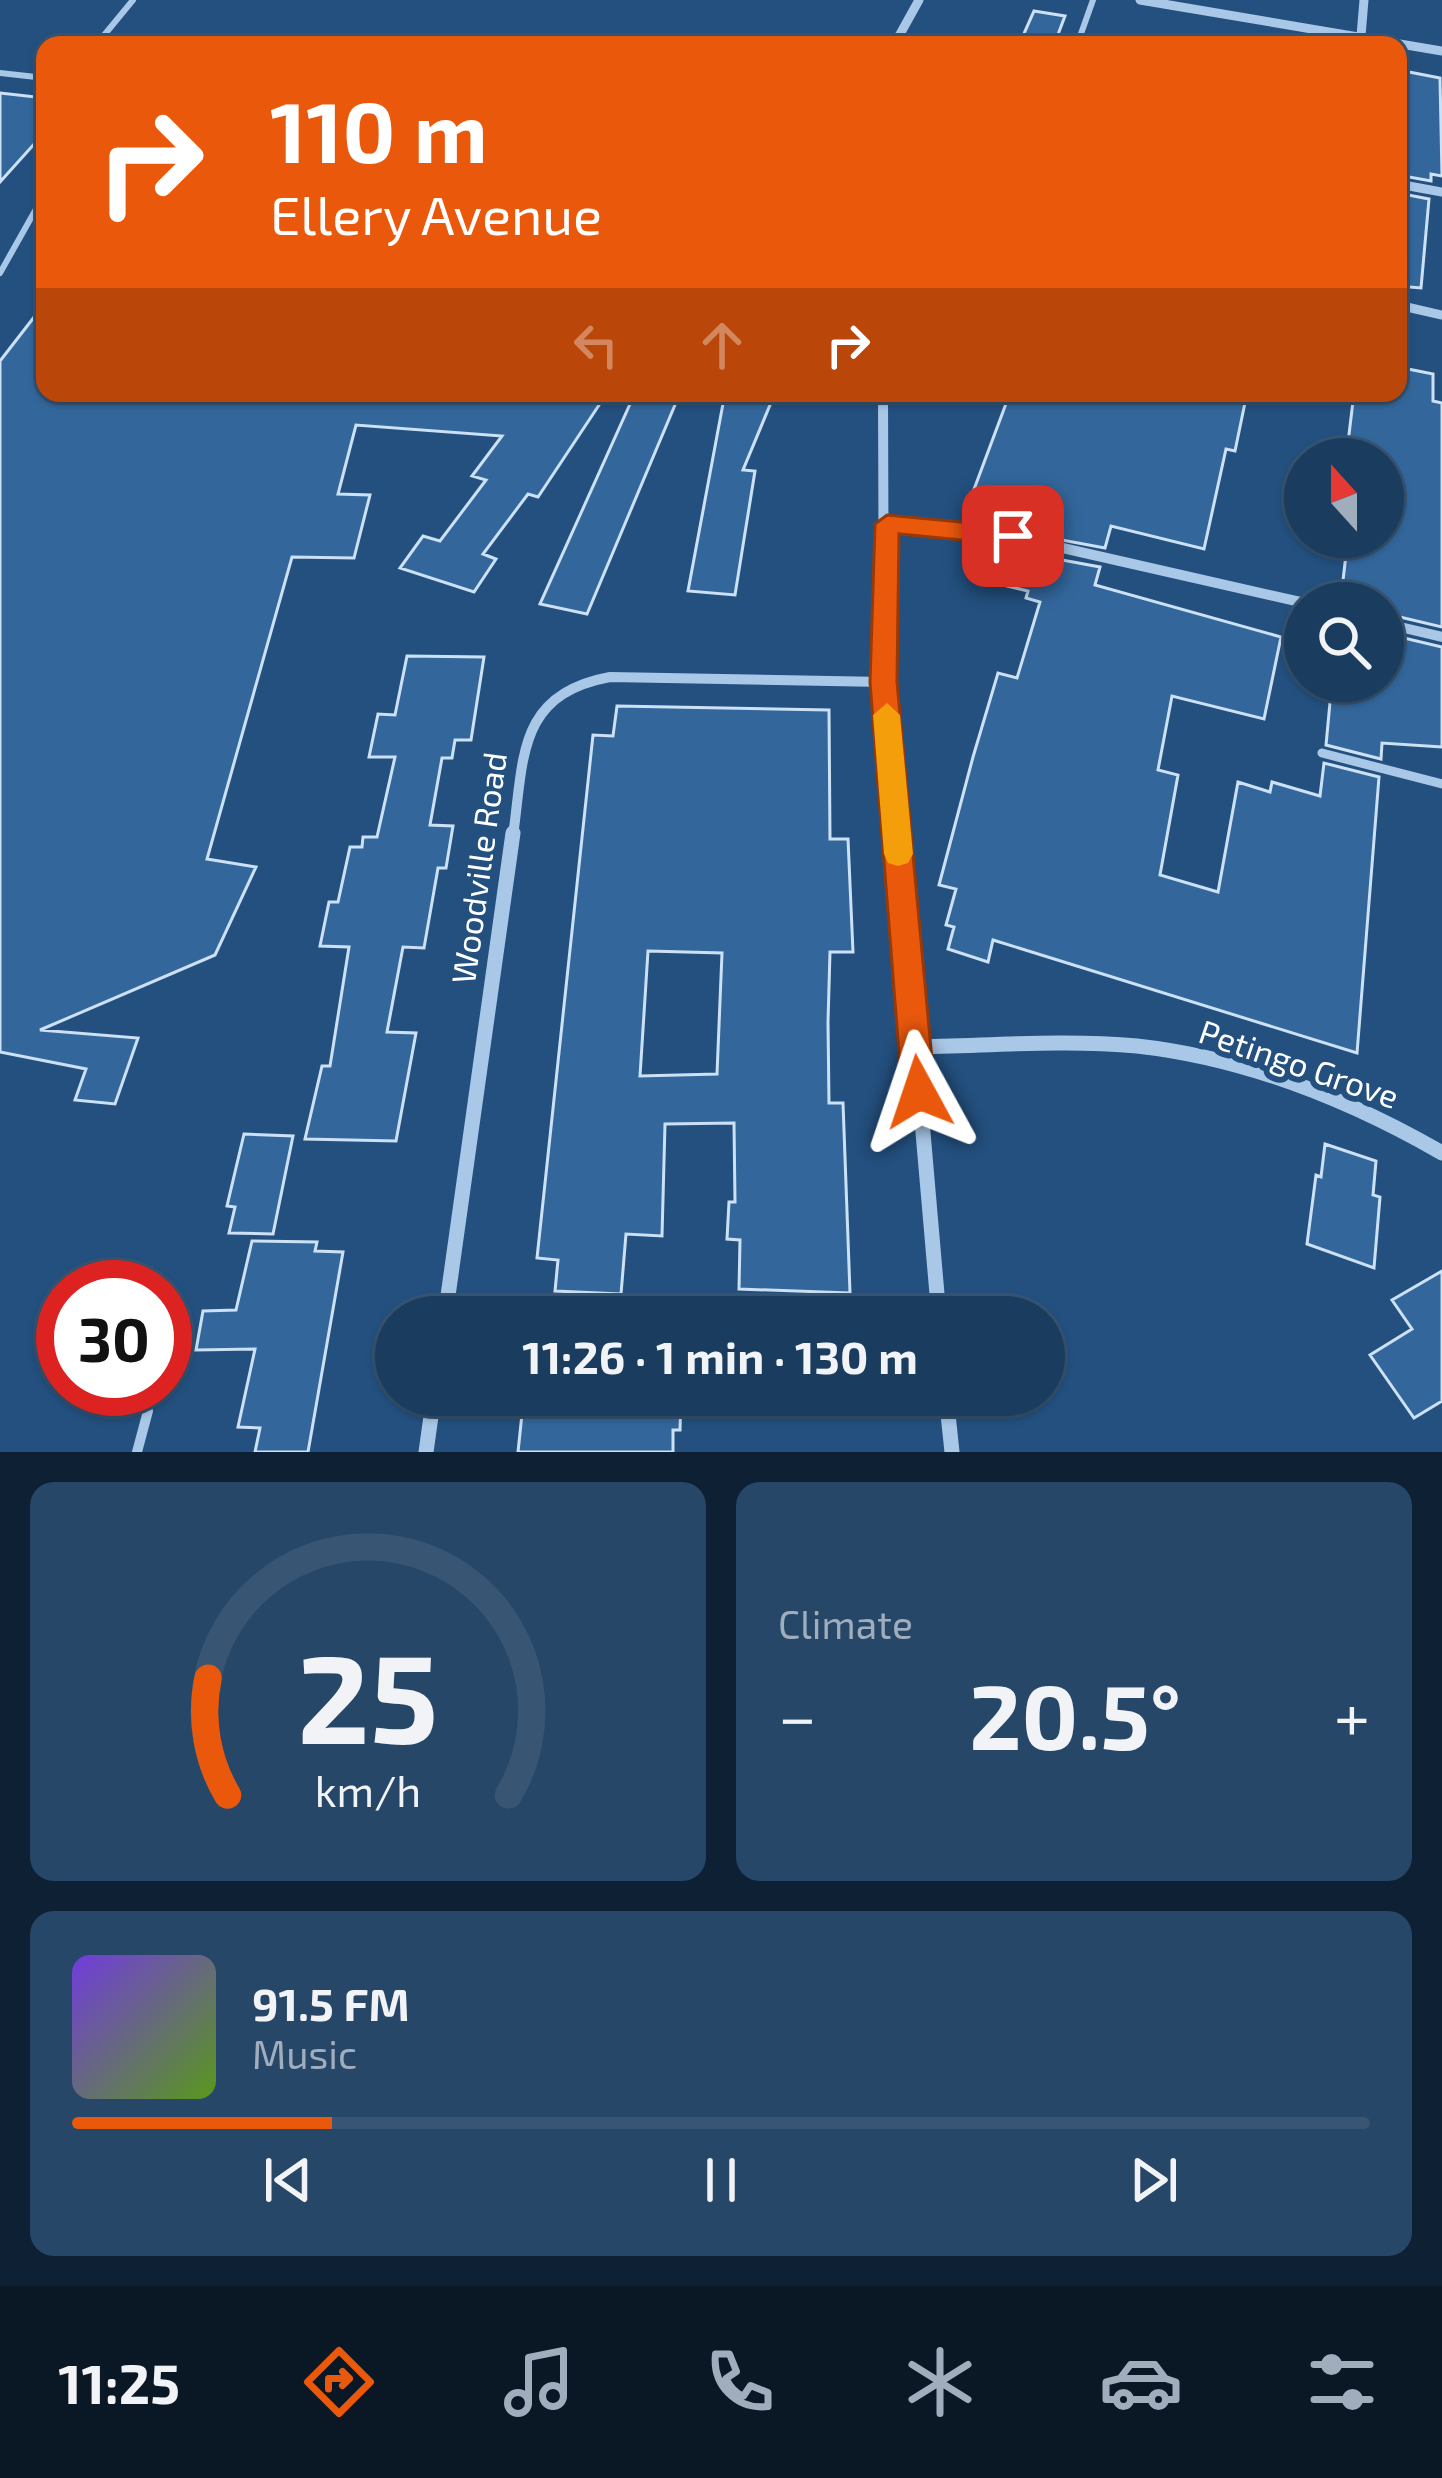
<!DOCTYPE html>
<html lang="en">
<head>
<meta charset="utf-8">
<style>
	body { margin:0; font-family:"Exo 2",sans-serif; background:#274768; color:#f1f3f6; height:100vh; display:flex; flex-direction:column; font-size:45px; white-space:nowrap }
	* { box-sizing:border-box; margin:0 }
	p { font-size:39px; color:#9fadbd }
	.icon { flex:none; width:66px; height:66px; fill:none; stroke:currentColor; stroke-width:2; stroke-linecap:round; stroke-linejoin:round }
	.map { position:relative; height:1452px; overflow:hidden }
	.drawer { display:flex; flex-direction:column; gap:30px; padding:30px; background:#0e2134; flex:1 }
	.drawer>* { flex:none }
	.banner { position:absolute; left:36px; top:36px; width:1371px; height:366px; border-radius:24px; box-shadow:0 3px 9px #0004,0 0 0 3px #385674; background:#ea580c; color:#fff; overflow:hidden }
	.needle { width:78px; rotate:339deg }
	.fabs { position:absolute; left:1284px; top:438px; display:grid; gap:24px }
	.fabs a { display:grid; place-items:center; width:120px; height:120px; border-radius:50%; background:#1a3c5f; box-shadow:0 3px 9px #0004,0 0 0 3px #385674; font-size:60px }
	.speed { position:absolute; left:36px; top:1260px; display:flex; gap:24px; font-size:60px; font-weight:700; text-align:center }
	.speed>* { display:grid; place-content:center; width:156px; height:156px; border-radius:50%; background:#1a3c5f; box-shadow:0 3px 9px #0004,0 0 0 3px #385674; line-height:1 }
	.speed .limit { border:18px solid #d22; background:#fff; color:#111 }
	.pin { position:absolute; display:grid; place-items:center; width:102px; height:102px; color:#fff; margin:-51px; border-radius:24px; box-shadow:0 6px 18px #0006 }
	.me { position:absolute; width:132px; margin:-66px; rotate:355deg; stroke-linejoin:round; filter:drop-shadow(0 0 9px #0008) }
	.turn { display:flex; align-items:center; gap:42px; height:252px; padding:0 36px; font-size:54px }
	.turn .icon { width:156px; height:156px; stroke-width:2.5 }
	.turn b { display:block; font-size:84px; line-height:102px }
	.lanes { display:flex; align-items:center; height:114px; padding:0 36px; background:#0003; justify-content:center; gap:60px; direction:ltr }
	.lanes .off { opacity:.35 }
	.big { font-size:90px; font-weight:700; line-height:1.1 }
	.drawer .widget { flex:1; display:flex; flex-direction:column; justify-content:center; gap:18px; min-width:0; padding:0 42px; border-radius:24px; background:#274768 }
	.drawer .dial { align-items:center; gap:0 }
	.dial svg { height:312px; overflow:visible; fill:none; stroke:#385674; stroke-width:7; stroke-linecap:round; text-anchor:middle }
	.dial text { fill:#f1f3f6; stroke:none }
	.song { display:flex; align-items:center; gap:36px }
	.cover { width:144px; height:144px; border-radius:18px; background:linear-gradient(135deg,hsl(260 70% 55%),hsl(90 70% 35%)) }
	.played { height:12px; border-radius:6px; background:linear-gradient(90deg,#ea580c 20%,#385674 20%) }
	.keys { display:flex; justify-content:space-around; direction:ltr }
	.heat { display:flex; justify-content:space-between; align-items:center; font-size:66px; direction:ltr }
	.drawer .tiles { flex:1; display:grid; gap:30px; grid-template-columns:1fr 1fr }
	.widget:last-child { grid-column:span 2 }
	.trip { position:absolute; left:375px; top:1296px; width:690px; height:120px; border-radius:60px; background:#1a3c5f; box-shadow:0 3px 9px #0004,0 0 0 3px #385674; font-weight:700; line-height:120px; text-align:center }
	.menu { display:flex; height:192px; justify-content:space-around; align-items:center; background:#0a1826; color:#9fadbd }
	.menu .icon { width:84px; height:84px }
	.menu .active { color:#ea580c }
	.menu b { font-size:54px; color:#f1f3f6 }
	.map>svg:first-child { display:block }
</style>
</head>
<body>
<div class="map">
<svg width="1442" height="1452" viewBox="0 0 1442 1452">
	<rect width="100%" height="100%" fill="#23507f"/>
	<path fill="#33679c" stroke="#cce1f5" stroke-width="3" fill-rule="evenodd" d="M1034 11 1065 16 1054 45H1019Z
		M1404 71 1440 78 1442 176 1431 174V181L1398 175Z
		M0 93 45 98V132L0 182Z
		M1398 193 1429 199 1421 288 1398 286Z
		M45 303V393H607L538 497 528 494 483 554 496 559 474 592 400 568 423 536 440 541 486 480 472 476 502 436 356 425 338 494 370 495 354 558 292 557 207 859 256 867 215 955 40 1030 138 1038 115 1104 75 1100 86 1069 0 1052V361Z
		M1398 367 1433 374V401L1442 403V627L1383 613V603L1341 598 1348 537H1383V459H1346L1354 393H1398Z
		M635 393H680L587 614 540 604Z
		M725 393H775L743 470 755 471 735 595 688 591Z
		M1010 393H1247L1235 451 1226 449 1204 549 1111 526 1105 548 987 526 997 498 973 492Z
		M981 545 1100 567 1095 585 1281 637 1264 719 1172 696 1158 770 1178 775 1160 875 1218 892 1238 782 1270 792 1272 782 1320 796 1324 763 1379 777 1357 1053 993 940 988 962 948 949 954 927 946 925 956 889 939 885 973 757 998 673 1017 678 1040 602 1026 598 1028 591 970 577Z
		M1383 633 1442 647V747L1382 743 1381 759 1326 745 1332 681H1383Z
		M407 656 484 657 471 740H455L452 758H442L430 825 453 826 446 868H438L424 948 403 947 387 1032 416 1033 396 1141 305 1139 322 1066H330L349 947 320 946 329 902H338L350 847H362L363 837H377L395 757H369L378 714 395 715Z
		M617 706 829 710 830 839H848L853 952H830L828 1022 829 1103H843L850 1293 739 1289 740 1240 727 1239 729 1202H735L734 1123 665 1124 662 1236 626 1234 621 1294 555 1291 558 1260 537 1258 593 735 613 736ZM648 951 722 953 717 1074 640 1076Z
		M244 1134 293 1136 273 1234 229 1233 235 1207 227 1206Z
		M1325 1144 1376 1161 1373 1195 1380 1197 1374 1268 1307 1244 1316 1175 1321 1177Z
		M252 1241 317 1242 315 1251 343 1252 308 1452H255L260 1428 238 1427 255 1349 196 1350 203 1311 236 1310Z
		M1442 1271V1401L1414 1418 1370 1355 1412 1329 1392 1300Z
		M524 1395H681L680 1430H673V1452H518Z"/>
	<g fill="none" stroke-linecap="round" stroke-linejoin="round">
		<path stroke="#a9c8e7" stroke-width="6" d="M96 45 133 0
			M1077 45 1093 0
			M0 73 45 78
			M0 273 45 193"/>
		<path stroke="#a9c8e7" stroke-width="9" d="M1322 753 1442 784"/>
		<path stroke="#a9c8e7" stroke-width="10" d="M137 1452 148 1411"/>
		<path stroke="#a9c8e7" stroke-width="9" d="M1140 0 1442 51
			M1361 36 1364 0
			M894 45 919 0
			M1398 184 1442 192
			M1398 305 1442 315"/>
		<path stroke="#a9c8e7" stroke-width="10" d="M883 393 884 682 897 836
			M887 523 1045 544 1305 603
			M1383 623 1442 637
			M513 836C524 758 517 694 610 677L884 682"/>
		<path stroke="#a9c8e7" stroke-width="15" d="M897 833 939 1317
			M914 1047C988 1046 1063 1039 1137 1046 1245 1058 1348 1099 1442 1153
			M445 1317 513 833
			M946 1395 952 1452
			M426 1452 434 1395"/>
	</g>
	<path fill="#ea580c" stroke="#983908" stroke-width="3" d="M887 515 1013 527 1026 536 1013 545 899 534 897 682 935 1092 930 1104 919 1108 907 1104 902 1092 870 682 875 524Z"/>
	<path fill="#f59e0b" d="M887 703 900 715 913 854 908 863 898 866 888 863 884 854 873 715Z"/>
	<g text-anchor="middle" stroke-width="12" stroke-linejoin="round" paint-order="stroke">
		<g font-size="33" fill="#fff" stroke="#23507f">
			<text transform="translate(479 868) rotate(-82)" y="12">Woodville Road</text>
			<text transform="translate(1299 1064) rotate(19)" y="12">Petingo Grove</text>
		</g>
	</g>
</svg>
<div class="fabs">
<a><svg class="needle" viewBox="-14 -14 28 28"><path d="M0-13l5 13h-10z" fill="#e53935"/><path d="M0 13l5-13h-10z" fill="#9fadbd"/></svg></a>
<a><svg class="icon" aria-label="search" viewBox="0 0 24 24"><circle cx="10" cy="10" r="6"/><path d="M15 15l6 6"/></svg></a>
</div>
<div class="speed"><div class="limit">30</div></div>
<div class="pin" style="left:1013px;top:536px;background:#d93025"><svg class="icon" aria-label="arrive" viewBox="0 0 24 24"><path d="M6 21V4h12l-3 4 3 4H6"/></svg></div>
<svg class="me" style="left:919px;top:1092px" viewBox="-20 -20 40 40"><path d="M0-17L14 15 0 8-14 15z" fill="#ea580c" stroke="#fff" stroke-width="4"/></svg>
<div class="trip">11:26 · 1 min · 130 m</div>
<div class="banner">
<div class="turn"><svg class="icon" aria-label="right" viewBox="0 0 24 24"><path d="M7 20v-9h11M14 6l5 5-5 5"/></svg><div><b>110 m</b>Ellery Avenue</div></div>
<div class="lanes"><svg class="icon off" aria-label="left" viewBox="0 0 24 24"><path d="M17 20v-9H6M10 6l-5 5 5 5"/></svg><svg class="icon off" aria-label="ahead" viewBox="0 0 24 24"><path d="M12 20V5M6 11l6-6 6 6"/></svg><svg class="icon" aria-label="right" viewBox="0 0 24 24"><path d="M7 20v-9h11M14 6l5 5-5 5"/></svg></div>
</div>
</div>
<section class="drawer">
<div class="tiles">
<div class="widget dial"><svg viewBox="0 0 100 80">
<path d="M14 69A42 42 0 1 1 86 69"/>
<path d="M14 69A42 42 0 0 1 9 39" stroke="#ea580c"/>
<text x="50" y="56" font-size="32" font-weight="700">25</text>
<text x="50" y="72" font-size="11">km/h</text>
</svg></div>
<div class="widget"><p>Climate</p>
<div class="heat"><a>−</a><b class="big">20.5°</b><a>+</a></div>
</div>
<div class="widget">
<div class="song"><i class="cover"></i><div><b>91.5 FM</b><p>Music</p></div></div>
<div class="played"></div>
<div class="keys"><svg class="icon" aria-label="previous" viewBox="0 0 24 24"><path d="M18 5L8 12l10 7zM5 5v14"/></svg><svg class="icon" aria-label="pause" viewBox="0 0 24 24"><path d="M8 5v14M16 5v14"/></svg><svg class="icon" aria-label="next" viewBox="0 0 24 24"><path d="M6 5l10 7-10 7zM19 5v14"/></svg></div>
</div>
</div>
</section>
<nav class="menu">
<b>11:25</b>
<svg class="icon active" aria-label="directions" viewBox="0 0 24 24"><path d="M12 3l9 9-9 9-9-9zM9 14v-3h6M13 9l2 2-2 2"/></svg>
<svg class="icon" aria-label="music" viewBox="0 0 24 24"><path d="M9 18V5l10-2v13"/><circle cx="6" cy="18" r="3"/><circle cx="16" cy="16" r="3"/></svg>
<svg class="icon" aria-label="phone" viewBox="0 0 24 24"><path d="M5 4h4l2 5-3 2q2 4 5 5l2-3 5 2v4C11 20 4 13 5 4z"/></svg>
<svg class="icon" aria-label="climate" viewBox="0 0 24 24"><path d="M12 3v18M4 7l16 10M4 17L20 7"/></svg>
<svg class="icon" aria-label="car" viewBox="0 0 24 24"><path d="M5 17H2v-5l4-1 3-4h7l3 4 3 1v5h-3M9 17h6M6 11h13"/><circle cx="7" cy="17" r="2"/><circle cx="17" cy="17" r="2"/></svg>
<svg class="icon" aria-label="filters" viewBox="0 0 24 24"><path d="M4 7h16M4 17h16"/><circle cx="9" cy="7" r="2"/><circle cx="15" cy="17" r="2"/></svg>
</nav>
</body>
</html>
